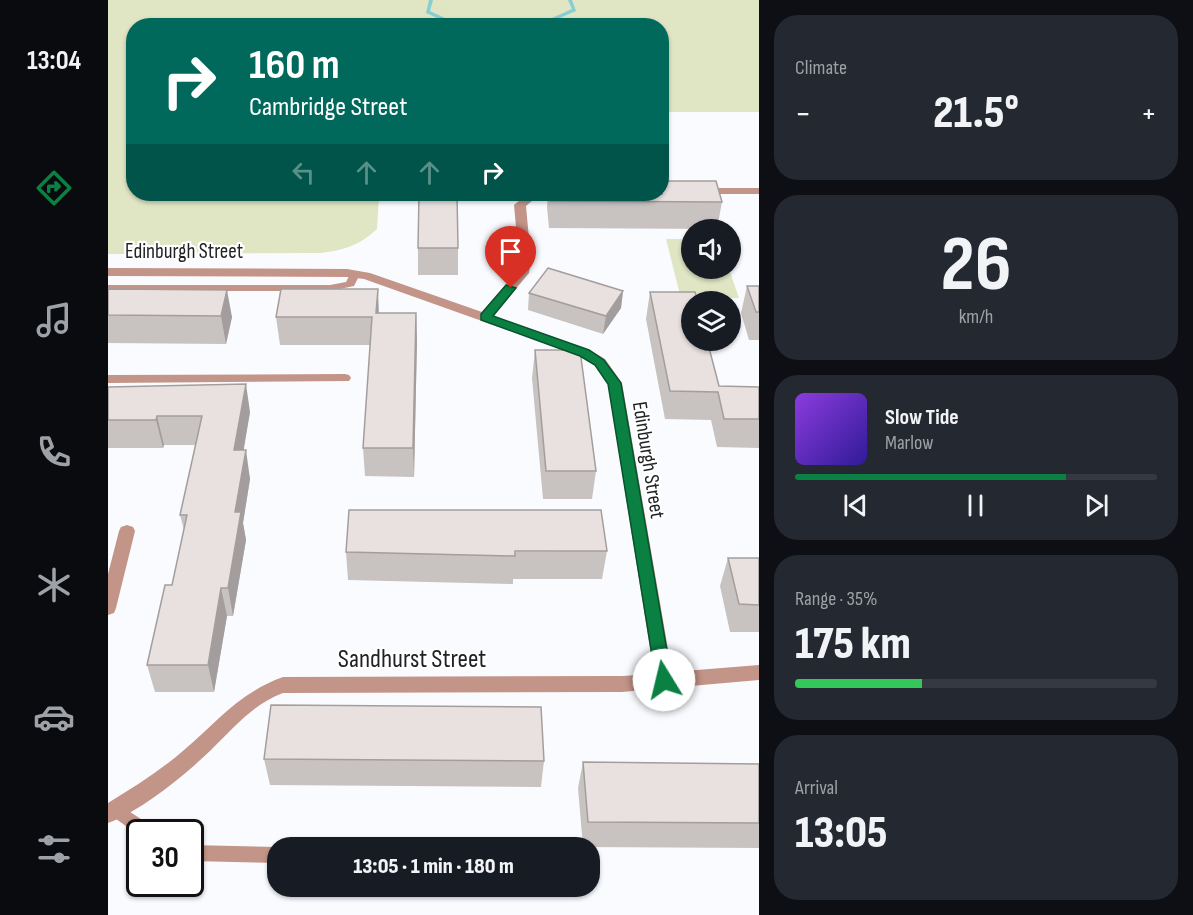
<!DOCTYPE html>
<html lang="en">
<head>
<meta charset="utf-8">
<style>
	body { margin:0; font-family:"Sofia Sans Condensed",sans-serif; background:#242831; color:#f1f3f6; height:100vh; display:flex; flex-direction:column; font-size:22px; white-space:nowrap }
	* { box-sizing:border-box; margin:0 }
	p { font-size:20px; color:#9ea1a6 }
	.icon { flex:none; width:33px; height:33px; fill:none; stroke:currentColor; stroke-width:2; stroke-linecap:round; stroke-linejoin:round }
	.map { position:relative; flex:1; overflow:hidden }
	.details { display:flex; flex-direction:column; gap:15px; padding:15px; background:#0d0f14; width:434px }
	.details>* { flex:none }
	.hud { position:absolute; left:18px; top:18px; width:543px; height:183px; border-radius:24px; box-shadow:0 2px 4px #0004; background:#00695c; color:#fff; overflow:hidden }
	.controls { position:absolute; left:573px; top:219px; display:grid; gap:12px }
	.controls a { display:grid; place-items:center; width:60px; height:60px; border-radius:50%; background:#171b24; box-shadow:0 2px 4px #0004; font-size:30px }
	.speed { position:absolute; left:18px; top:819px; display:flex; gap:12px; font-size:30px; font-weight:700; text-align:center }
	.speed>* { display:grid; place-content:center; width:78px; height:78px; border-radius:50%; background:#171b24; box-shadow:0 2px 4px #0004; line-height:1 }
	.speed .limit { border:3px solid #111; border-radius:9px; background:#fff; color:#111 }
	.pin { position:absolute; display:grid; place-items:center; width:51px; height:51px; color:#fff; margin:-62px -26px; border-radius:50% 50% 50% 0; rotate:-45deg; box-shadow:0 0 6px #0007 }
	.pin .icon { rotate:45deg }
	.me { position:absolute; width:66px; margin:-33px; rotate:351deg; stroke-linejoin:round; filter:drop-shadow(0 0 4px #0008) }
	.turn { display:flex; align-items:center; gap:21px; height:126px; padding:0 24px; font-size:27px }
	.turn .icon { width:78px; height:78px; stroke-width:2.5 }
	.turn b { display:block; font-size:42px; line-height:51px }
	.lanes { display:flex; align-items:center; height:57px; padding:0 24px; background:#0003; justify-content:center; gap:30px; direction:ltr }
	.lanes .off { opacity:.35 }
	.big { font-size:45px; font-weight:800; line-height:1.1 }
	.details .card { flex:1; display:flex; flex-direction:column; justify-content:center; gap:9px; min-width:0; padding:0 21px; border-radius:24px; background:#242831 }
	.details .dial { align-items:center; gap:0 }
	.dial b { font-size:78px; line-height:1 }
	.song { display:flex; align-items:center; gap:18px }
	.cover { width:72px; height:72px; border-radius:9px; background:linear-gradient(135deg,hsl(270 70% 55%),hsl(250 70% 35%)) }
	.played { height:6px; border-radius:3px; background:linear-gradient(90deg,#0b8043 75%,#363941 75%) }
	.keys { display:flex; justify-content:space-around; direction:ltr }
	.heat { display:flex; justify-content:space-between; align-items:center; font-size:33px; direction:ltr }
	.charge { height:9px; border-radius:4px; background:linear-gradient(90deg,#34c759 35%,#363941 0) }
	.trip { position:absolute; left:159px; top:837px; width:333px; height:60px; border-radius:24px; background:#171b24; box-shadow:0 2px 4px #0004; font-weight:800; line-height:60px; text-align:center }
	main { display:flex; flex:1; min-height:0 }
	.dock { display:flex; flex-direction:column; width:108px; justify-content:space-around; align-items:center; background:#090b0e; color:#9ea1a6 }
	.dock .icon { width:42px; height:42px }
	.dock .current { color:#0b8043 }
	.dock b { font-size:27px; color:#f1f3f6 }
	.map>svg:first-child { display:block }
</style>
</head>
<body>
<main>
<nav class="dock">
<b>13:04</b>
<svg class="icon current" aria-label="directions" viewBox="0 0 24 24"><path d="M12 3l9 9-9 9-9-9zM9 14v-3h6M13 9l2 2-2 2"/></svg>
<svg class="icon" aria-label="music" viewBox="0 0 24 24"><path d="M9 18V5l10-2v13"/><circle cx="6" cy="18" r="3"/><circle cx="16" cy="16" r="3"/></svg>
<svg class="icon" aria-label="phone" viewBox="0 0 24 24"><path d="M5 4h4l2 5-3 2q2 4 5 5l2-3 5 2v4C11 20 4 13 5 4z"/></svg>
<svg class="icon" aria-label="climate" viewBox="0 0 24 24"><path d="M12 3v18M4 7l16 10M4 17L20 7"/></svg>
<svg class="icon" aria-label="car" viewBox="0 0 24 24"><path d="M5 17H2v-5l4-1 3-4h7l3 4 3 1v5h-3M9 17h6M6 11h13"/><circle cx="7" cy="17" r="2"/><circle cx="17" cy="17" r="2"/></svg>
<svg class="icon" aria-label="filters" viewBox="0 0 24 24"><path d="M4 7h16M4 17h16"/><circle cx="9" cy="7" r="2"/><circle cx="15" cy="17" r="2"/></svg>
</nav>
<div class="map">
<svg width="652" height="915" viewBox="0 0 652 915">
	<rect width="100%" height="100%" fill="#fafbff"/>
	<path fill="#e0e5c4" d="M0 0H651V112H554V26H26V194H271L269 229C251 246 236 250 212 253L0 254Z
		M558 239H583L584 268 621 269 631 298 573 299Z"/>
	<g fill="none" stroke-linecap="round" stroke-linejoin="round">
		<path fill="#87ced3" fill-rule="evenodd" d="M321 0H325L322 11 354 26H347L318 13Z
			M460 0H464L468 11 433 26H426L464 9Z"/>
		<path fill="#c39488" fill-rule="evenodd" d="M247 271 252 274 246 286 222 291H0V285H222L238 282 243 272Z
			M237 374 241 375 243 378 241 381 0 383V375Z
			M7 802 45 827 47 832H32V836L1 814V804Z
			M82 845 170 847V863L82 861Z"/>
		<path fill="#c39488" fill-rule="evenodd" d="M554 188H652V194H550H554Z
			M419 194H432L418 206 423 261 421 273 385 316 482 350 497 359 514 383 564 672 652 665V680L514 692 175 693C145 704 126 728 103 750 77 775 33 811 0 823V803C26 787 52 771 76 750 110 721 131 693 175 677L514 676 546 674 500 383 487 365 472 356 256 279 239 277 0 276V268L239 269 262 273 374 312 409 272 411 261 406 205Z
			M19 525 25 527 27 531 8 608 6 613 0 615V574L11 531 13 527Z"/>
	</g>
	<path fill="#c8c2c1" d="M440 194H554L614 202 609 229 441 228 439 207Z
		M310 248H350V275H310Z
		M639 286H651V340H641L633 313Z
		M0 289 124 317 118 344 0 343Z
		M515 291 513 308 495 334 420 310 421 293Z
		M542 292 611 386 651 387V448L609 447 603 420 557 419 538 319Z
		M271 313H308L309 341 306 477 257 476 255 448 262 345H172L168 317Z
		M427 350 488 471 484 499H435L424 378Z
		M0 387 142 412 135 450 142 479 135 523 138 540 125 616H119L106 692H47L39 665 64 585 76 530 72 515 88 445H56L55 448H0Z
		M499 551 494 579H405V584L240 580 238 552Z
		M620 558H651V632H622L612 586Z
		M156 759 436 761 433 787 162 785Z
		M475 762 651 764V848L475 847 470 788Z"/>
	<path fill="#a39e9d" d="M270 289 271 317 268 313Z
		M119 290 124 317 118 344 113 316Z
		M515 291 513 308 495 334 498 316Z
		M308 313 309 341 306 477 305 448Z
		M138 384 142 412 131 478 126 450Z
		M49 416 56 445 55 448 48 420Z
		M138 450 142 479 135 523 138 540 125 616 120 588 127 512Z
		M113 588 119 616 106 692 100 665Z"/>
	<path fill="#e9e1e0" stroke="#a39e9d" stroke-width="1.5" d="M554 181H608L614 202 443 201 442 194H554Z
		M311 194H349L350 248H310Z
		M440 268 515 291 498 316 421 293Z
		M639 286H651V312H648Z
		M0 289 119 290 113 316 0 315Z
		M173 289H270L268 313H308L305 448H255L264 317H168Z
		M542 292H587L590 302H584V340H599L611 386 651 387V419H616L610 392 562 391Z
		M427 350H472L488 471H438Z
		M138 384 126 450H138L127 512H133L120 588H113L100 665H39L57 585H64L79 515H72L94 416H49L48 420H0V387Z
		M241 510H493L499 551H407V556L238 552Z
		M620 558H651V605L631 604Z
		M163 705 433 707 436 761 156 759Z
		M475 762 651 764V823L480 822Z"/>
	<path fill="#0b8043" stroke="#07532c" stroke-width="1.5" d="M398 285 408 288 385 316 481 350 496 360 513 383 564 680 562 685H550L548 680 500 384 487 365 472 356 373 320V314Z"/>
	<g text-anchor="middle" stroke-width="4.5" stroke-linejoin="round" paint-order="stroke">
		<g font-size="21" fill="#212224" stroke="#fff">
			<text x="76" y="258">Edinburgh Street</text>
			<text transform="translate(541 460) rotate(81)" y="7">Edinburgh Street</text>
		</g>
		<g font-size="26" fill="#212224" stroke="#fff">
			<text x="304" y="667">Sandhurst Street</text>
		</g>
	</g>
</svg>
<div class="controls">
<a><svg class="icon" aria-label="sound" viewBox="0 0 24 24"><path d="M4 9h4l5-4v14l-5-4H4zM17 9q2 3 0 6"/></svg></a>
<a><svg class="icon" aria-label="layers" viewBox="0 0 24 24"><path d="M12 4l9 5-9 5-9-5zM3 14l9 5 9-5"/></svg></a>
</div>
<div class="speed"><div class="limit">30</div></div>
<div class="pin" style="left:403px;top:288px;background:#d93025"><svg class="icon" aria-label="arrive" viewBox="0 0 24 24"><path d="M6 21V4h12l-3 4 3 4H6"/></svg></div>
<svg class="me" style="left:556px;top:680px" viewBox="-20 -20 40 40"><circle r="19" fill="#fff"/><path d="M0-13L10 11 0 6-10 11z" fill="#0b8043"/></svg>
<div class="trip">13:05 · 1 min · 180 m</div>
<div class="hud">
<div class="turn"><svg class="icon" aria-label="right" viewBox="0 0 24 24"><path d="M7 20v-9h11M14 6l5 5-5 5"/></svg><div><b>160 m</b>Cambridge Street</div></div>
<div class="lanes"><svg class="icon off" aria-label="left" viewBox="0 0 24 24"><path d="M17 20v-9H6M10 6l-5 5 5 5"/></svg><svg class="icon off" aria-label="ahead" viewBox="0 0 24 24"><path d="M12 20V5M6 11l6-6 6 6"/></svg><svg class="icon off" aria-label="ahead" viewBox="0 0 24 24"><path d="M12 20V5M6 11l6-6 6 6"/></svg><svg class="icon" aria-label="right" viewBox="0 0 24 24"><path d="M7 20v-9h11M14 6l5 5-5 5"/></svg></div>
</div>
</div>
<section class="details">
<div class="card"><p>Climate</p>
<div class="heat"><a>−</a><b class="big">21.5°</b><a>+</a></div>
</div>
<div class="card dial"><b>26</b><p>km/h</p></div>
<div class="card">
<div class="song"><i class="cover"></i><div><b>Slow Tide</b><p>Marlow</p></div></div>
<div class="played"></div>
<div class="keys"><svg class="icon" aria-label="previous" viewBox="0 0 24 24"><path d="M18 5L8 12l10 7zM5 5v14"/></svg><svg class="icon" aria-label="pause" viewBox="0 0 24 24"><path d="M8 5v14M16 5v14"/></svg><svg class="icon" aria-label="next" viewBox="0 0 24 24"><path d="M6 5l10 7-10 7zM19 5v14"/></svg></div>
</div>
<div class="card"><p>Range · 35%</p><b class="big">175 km</b><div class="charge"></div></div>
<div class="card"><p>Arrival</p><b class="big">13:05</b></div>
</section>
</main>
</body>
</html>
